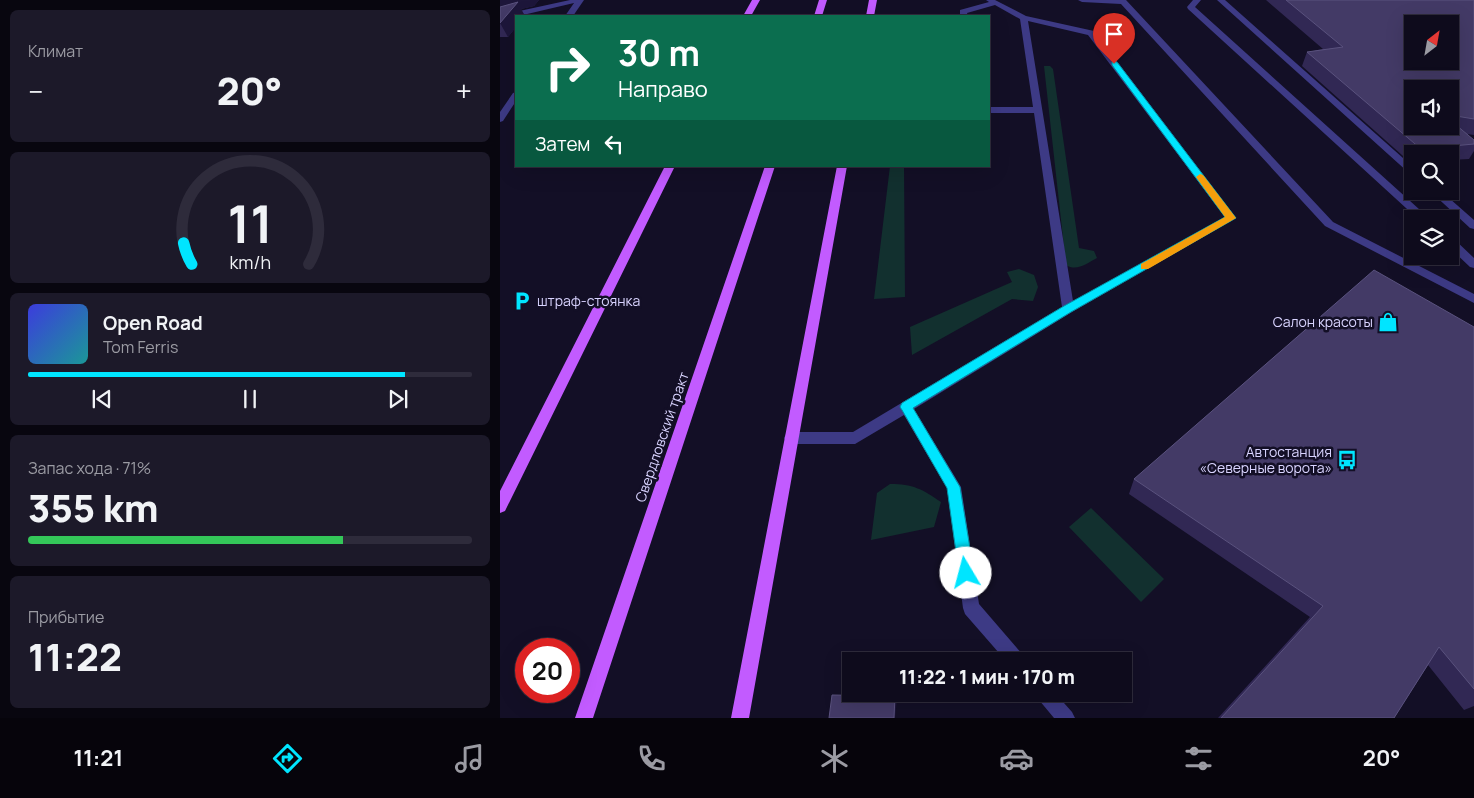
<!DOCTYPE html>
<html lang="ru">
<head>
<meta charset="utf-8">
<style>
	body { margin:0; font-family:Manrope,sans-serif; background:#1c1929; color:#f1f3f6; height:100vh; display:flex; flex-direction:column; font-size:19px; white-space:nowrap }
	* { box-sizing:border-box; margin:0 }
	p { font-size:16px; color:#9b9ba3 }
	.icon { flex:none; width:28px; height:28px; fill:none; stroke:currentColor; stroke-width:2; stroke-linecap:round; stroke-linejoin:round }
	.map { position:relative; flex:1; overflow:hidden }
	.details { display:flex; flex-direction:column; gap:10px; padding:10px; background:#08060f; width:500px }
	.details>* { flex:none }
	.hud { position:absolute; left:15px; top:15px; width:475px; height:152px; border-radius:0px; box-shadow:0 5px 20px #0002,0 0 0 1px #2e2b3b; background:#0b6e4f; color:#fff; overflow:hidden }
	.needle { width:32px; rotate:31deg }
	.fabs { position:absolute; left:904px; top:15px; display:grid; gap:10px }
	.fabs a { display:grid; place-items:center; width:55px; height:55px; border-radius:0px; background:#0e0b1c; box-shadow:0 5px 20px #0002,0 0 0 1px #2e2b3b; font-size:25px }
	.speed { position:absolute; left:15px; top:638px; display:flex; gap:10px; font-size:25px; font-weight:700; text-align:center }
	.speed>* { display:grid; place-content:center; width:65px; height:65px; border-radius:50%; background:#0e0b1c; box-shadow:0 5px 20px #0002,0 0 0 1px #2e2b3b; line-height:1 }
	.speed .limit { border:8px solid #d22; background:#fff; color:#111 }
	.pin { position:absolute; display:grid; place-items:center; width:42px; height:42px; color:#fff; margin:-51px -21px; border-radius:50% 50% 50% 0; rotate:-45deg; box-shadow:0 0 5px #0007 }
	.pin .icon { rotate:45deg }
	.me { position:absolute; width:55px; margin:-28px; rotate:352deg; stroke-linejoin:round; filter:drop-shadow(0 0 4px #0008) }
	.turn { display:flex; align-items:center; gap:18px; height:105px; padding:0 20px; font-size:22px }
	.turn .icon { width:65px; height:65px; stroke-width:2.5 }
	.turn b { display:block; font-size:35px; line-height:42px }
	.then { display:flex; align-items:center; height:48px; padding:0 20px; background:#0003; gap:10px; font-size:19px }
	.big { font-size:38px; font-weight:800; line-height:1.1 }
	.details .tile { flex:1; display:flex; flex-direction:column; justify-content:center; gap:8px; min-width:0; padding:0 18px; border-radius:8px; background:#1c1929 }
	.details .dial { align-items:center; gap:0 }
	.dial svg { height:130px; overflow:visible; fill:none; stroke:#2e2b3b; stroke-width:7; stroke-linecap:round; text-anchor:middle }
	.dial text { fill:#f1f3f6; stroke:none }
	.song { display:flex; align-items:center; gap:15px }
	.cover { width:60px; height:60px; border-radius:8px; background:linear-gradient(135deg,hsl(240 70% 55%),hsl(180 70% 35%)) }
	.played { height:5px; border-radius:2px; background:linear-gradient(90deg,#00e5ff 85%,#2e2b3b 85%) }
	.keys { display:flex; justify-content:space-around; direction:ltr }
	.heat { display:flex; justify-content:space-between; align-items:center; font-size:28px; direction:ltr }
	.charge { height:8px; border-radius:4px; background:linear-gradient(90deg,#34c759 71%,#2e2b3b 0) }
	.trip { position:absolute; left:342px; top:652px; width:290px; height:50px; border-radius:0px; background:#0e0b1c; box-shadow:0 5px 20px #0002,0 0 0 1px #2e2b3b; font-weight:800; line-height:50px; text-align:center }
	.dock { display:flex; height:80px; justify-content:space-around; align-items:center; background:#06040b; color:#9b9ba3 }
	.dock .icon { width:35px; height:35px }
	.dock .selected { color:#00e5ff }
	.dock b { font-size:22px; color:#f1f3f6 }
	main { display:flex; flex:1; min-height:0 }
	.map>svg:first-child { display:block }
</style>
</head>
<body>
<main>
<section class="details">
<div class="tile"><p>Климат</p>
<div class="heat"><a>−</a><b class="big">20°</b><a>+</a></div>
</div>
<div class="tile dial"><svg viewBox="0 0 100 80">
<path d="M14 69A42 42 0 1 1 86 69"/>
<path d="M14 69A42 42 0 0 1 9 56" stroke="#00e5ff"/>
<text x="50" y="56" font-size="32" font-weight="700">11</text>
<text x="50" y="72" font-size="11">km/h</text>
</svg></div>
<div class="tile">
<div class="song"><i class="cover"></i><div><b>Open Road</b><p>Tom Ferris</p></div></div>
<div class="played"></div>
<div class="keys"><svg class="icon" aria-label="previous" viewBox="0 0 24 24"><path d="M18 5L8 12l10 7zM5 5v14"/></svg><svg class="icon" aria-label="pause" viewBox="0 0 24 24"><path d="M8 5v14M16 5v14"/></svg><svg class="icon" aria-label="next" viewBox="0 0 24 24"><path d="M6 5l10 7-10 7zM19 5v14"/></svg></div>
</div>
<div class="tile"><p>Запас хода · 71%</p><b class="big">355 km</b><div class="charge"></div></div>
<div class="tile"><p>Прибытие</p><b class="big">11:22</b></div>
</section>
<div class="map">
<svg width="974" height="718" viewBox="0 0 974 718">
	<rect width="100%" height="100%" fill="#130f26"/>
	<path fill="#12302f" d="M544 66H550L553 69 579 248 594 251 597 258C587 263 577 272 566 265Z
		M390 166H404L405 297 374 299Z
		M519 269 534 275 538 287 533 301 512 299 412 355 410 327 512 282 507 272Z
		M390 484C413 484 422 489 441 502L434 527 371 540 377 493Z
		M591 508 664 579 641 602 569 527Z"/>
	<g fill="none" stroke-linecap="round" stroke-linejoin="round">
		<path fill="#3d3a85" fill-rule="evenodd" d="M70 0H84L73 16H65L74 3 6 19 0 22 1 15Z
			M486 0H495L526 16 594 31 736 218 572 312 414 409 461 487 479 604 523 655 525 661H506L465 614 463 608 447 488 404 415 355 444H291L286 442 284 438 286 434 291 432H353L562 307 534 113H489V107H533L520 19 495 5 467 13 468 16H460V10L489 2ZM528 21 588 35 725 217 573 301Z
			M578 0H626L833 222 974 294V303L825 226 621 4 582 2Z
			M693 0H701L695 7 930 219H918L688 9 687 7Z
			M717 0H725L912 166V174L909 173Z
			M16 92V101L3 121 0 122V112L13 93Z
			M930 191H941L974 220V229L970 228Z
			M950 238 954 239 974 258V268L970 267 950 248Z
			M536 694H556L572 712 575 718H554L539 700Z"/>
		<path fill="#c25bff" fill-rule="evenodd" d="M252 0H260L251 16H243Z
			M319 0H327L322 16H314Z
			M369 0H377L374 16H366Z
			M165 166H175L5 511 0 513V491Z
			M265 166H275L93 718H75Z
			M337 166H347L249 718H231Z"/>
	</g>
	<path fill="#312854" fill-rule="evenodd" d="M0 0H39L34 6 21 9 25 16H16V27L8 37H0Z
		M766 0H974V135L967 134 974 140V151L969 159 950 160V154H912V164L802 66 807 52 823 49ZM950 89V126H912Z
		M974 327V706L964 710 928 665 894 718H718L810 617 629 494 634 479Z"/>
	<path fill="#1d163a" d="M0 0H39L34 6 21 9 25 16H16V27L8 37 0 23Z
		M395 696 397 699 395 718H394Z"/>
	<path fill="#433a66" stroke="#5a527e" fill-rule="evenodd" d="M786 0H974V119L950 115V89H912V126H950V120L974 140V144L921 149 807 52 843 47ZM912 24H950V61H912Z
		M18 2 0 23V7Z
		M874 270 974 327V689L939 647 894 718H721L823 606 634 479Z
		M332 695 395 696 394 718H329Z"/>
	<path fill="#00e5ff" stroke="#0095a6" d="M614 61 617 62 736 218 571 312 413 408 460 487 474 573 471 578 466 580 461 578 459 573 447 488 402 410 400 407 402 403 564 306 725 217 612 65V62Z"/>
	<path fill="#f59e0b" d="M700 174 703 175 736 218 648 269H641V264L725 217 696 177Z"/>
	<defs>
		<symbol id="parking-bare" viewBox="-9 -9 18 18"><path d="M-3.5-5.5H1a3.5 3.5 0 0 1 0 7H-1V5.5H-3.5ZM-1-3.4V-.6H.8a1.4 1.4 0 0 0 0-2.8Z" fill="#00e5ff" stroke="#130f26" stroke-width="2.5" paint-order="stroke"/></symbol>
		<symbol id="shop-bare" viewBox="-9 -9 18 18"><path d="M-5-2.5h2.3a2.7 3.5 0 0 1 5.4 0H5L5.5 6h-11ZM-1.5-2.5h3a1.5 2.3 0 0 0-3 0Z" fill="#00e5ff" stroke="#130f26" stroke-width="2.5" paint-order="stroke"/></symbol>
		<symbol id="bus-bare" viewBox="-9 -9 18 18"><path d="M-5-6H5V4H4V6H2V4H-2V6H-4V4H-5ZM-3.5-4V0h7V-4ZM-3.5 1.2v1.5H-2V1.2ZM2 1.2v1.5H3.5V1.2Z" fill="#00e5ff" stroke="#130f26" stroke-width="2.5" paint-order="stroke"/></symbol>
	</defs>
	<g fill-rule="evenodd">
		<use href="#parking-bare" x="8" y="287" width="28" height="28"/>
		<use href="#shop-bare" x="874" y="308" width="28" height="28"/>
		<use href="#bus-bare" x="833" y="446" width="28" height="28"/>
	</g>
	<g text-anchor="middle" stroke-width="5" stroke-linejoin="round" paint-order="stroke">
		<g font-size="14" fill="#d9d4ff" stroke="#130f26" text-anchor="end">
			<text x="37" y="306" text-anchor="start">штраф-стоянка</text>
			<text x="873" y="327">Салон красоты</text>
			<text x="832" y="457">Автостанция<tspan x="832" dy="16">«Северные ворота»</tspan></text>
		</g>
		<g font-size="14" fill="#d9d4ff" stroke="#130f26">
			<text transform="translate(162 437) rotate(-71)" y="5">Свердловский тракт</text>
		</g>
	</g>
</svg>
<div class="fabs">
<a><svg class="needle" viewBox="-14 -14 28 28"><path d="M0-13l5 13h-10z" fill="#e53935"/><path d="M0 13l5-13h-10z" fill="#9b9ba3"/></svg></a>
<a><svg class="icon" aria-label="sound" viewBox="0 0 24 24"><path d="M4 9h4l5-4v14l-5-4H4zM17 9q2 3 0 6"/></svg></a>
<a><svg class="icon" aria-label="search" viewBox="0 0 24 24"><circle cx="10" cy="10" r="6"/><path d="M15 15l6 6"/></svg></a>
<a><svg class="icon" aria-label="layers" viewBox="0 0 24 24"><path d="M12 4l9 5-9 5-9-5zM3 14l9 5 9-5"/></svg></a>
</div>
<div class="speed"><div class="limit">20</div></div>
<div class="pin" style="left:614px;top:64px;background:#d93025"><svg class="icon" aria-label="arrive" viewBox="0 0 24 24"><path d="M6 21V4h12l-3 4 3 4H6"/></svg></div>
<svg class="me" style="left:466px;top:573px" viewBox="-20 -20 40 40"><circle r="19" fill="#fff"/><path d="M0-13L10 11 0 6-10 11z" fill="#00e5ff"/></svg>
<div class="trip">11:22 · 1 мин · 170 m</div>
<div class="hud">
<div class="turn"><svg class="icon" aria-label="right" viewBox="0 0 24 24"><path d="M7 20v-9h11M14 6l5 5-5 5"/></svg><div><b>30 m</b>Направо</div></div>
<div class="then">Затем<svg class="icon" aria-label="left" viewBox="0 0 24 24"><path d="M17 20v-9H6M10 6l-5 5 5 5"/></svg></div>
</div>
</div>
</main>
<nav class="dock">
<b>11:21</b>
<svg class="icon selected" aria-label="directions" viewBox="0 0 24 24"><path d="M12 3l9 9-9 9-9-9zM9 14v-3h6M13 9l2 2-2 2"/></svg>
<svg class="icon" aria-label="music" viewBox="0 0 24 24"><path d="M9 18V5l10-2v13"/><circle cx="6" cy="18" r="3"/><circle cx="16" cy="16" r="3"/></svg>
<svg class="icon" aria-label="phone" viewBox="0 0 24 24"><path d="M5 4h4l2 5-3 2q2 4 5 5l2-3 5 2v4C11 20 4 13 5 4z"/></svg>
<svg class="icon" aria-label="climate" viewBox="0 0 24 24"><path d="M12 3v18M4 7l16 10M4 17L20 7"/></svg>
<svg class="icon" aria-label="car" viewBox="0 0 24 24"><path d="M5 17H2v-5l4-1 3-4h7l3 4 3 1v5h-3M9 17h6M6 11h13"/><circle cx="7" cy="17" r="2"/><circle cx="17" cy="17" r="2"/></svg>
<svg class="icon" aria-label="filters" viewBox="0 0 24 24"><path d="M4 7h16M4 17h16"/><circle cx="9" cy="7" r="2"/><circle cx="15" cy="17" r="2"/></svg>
<b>20°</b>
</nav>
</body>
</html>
